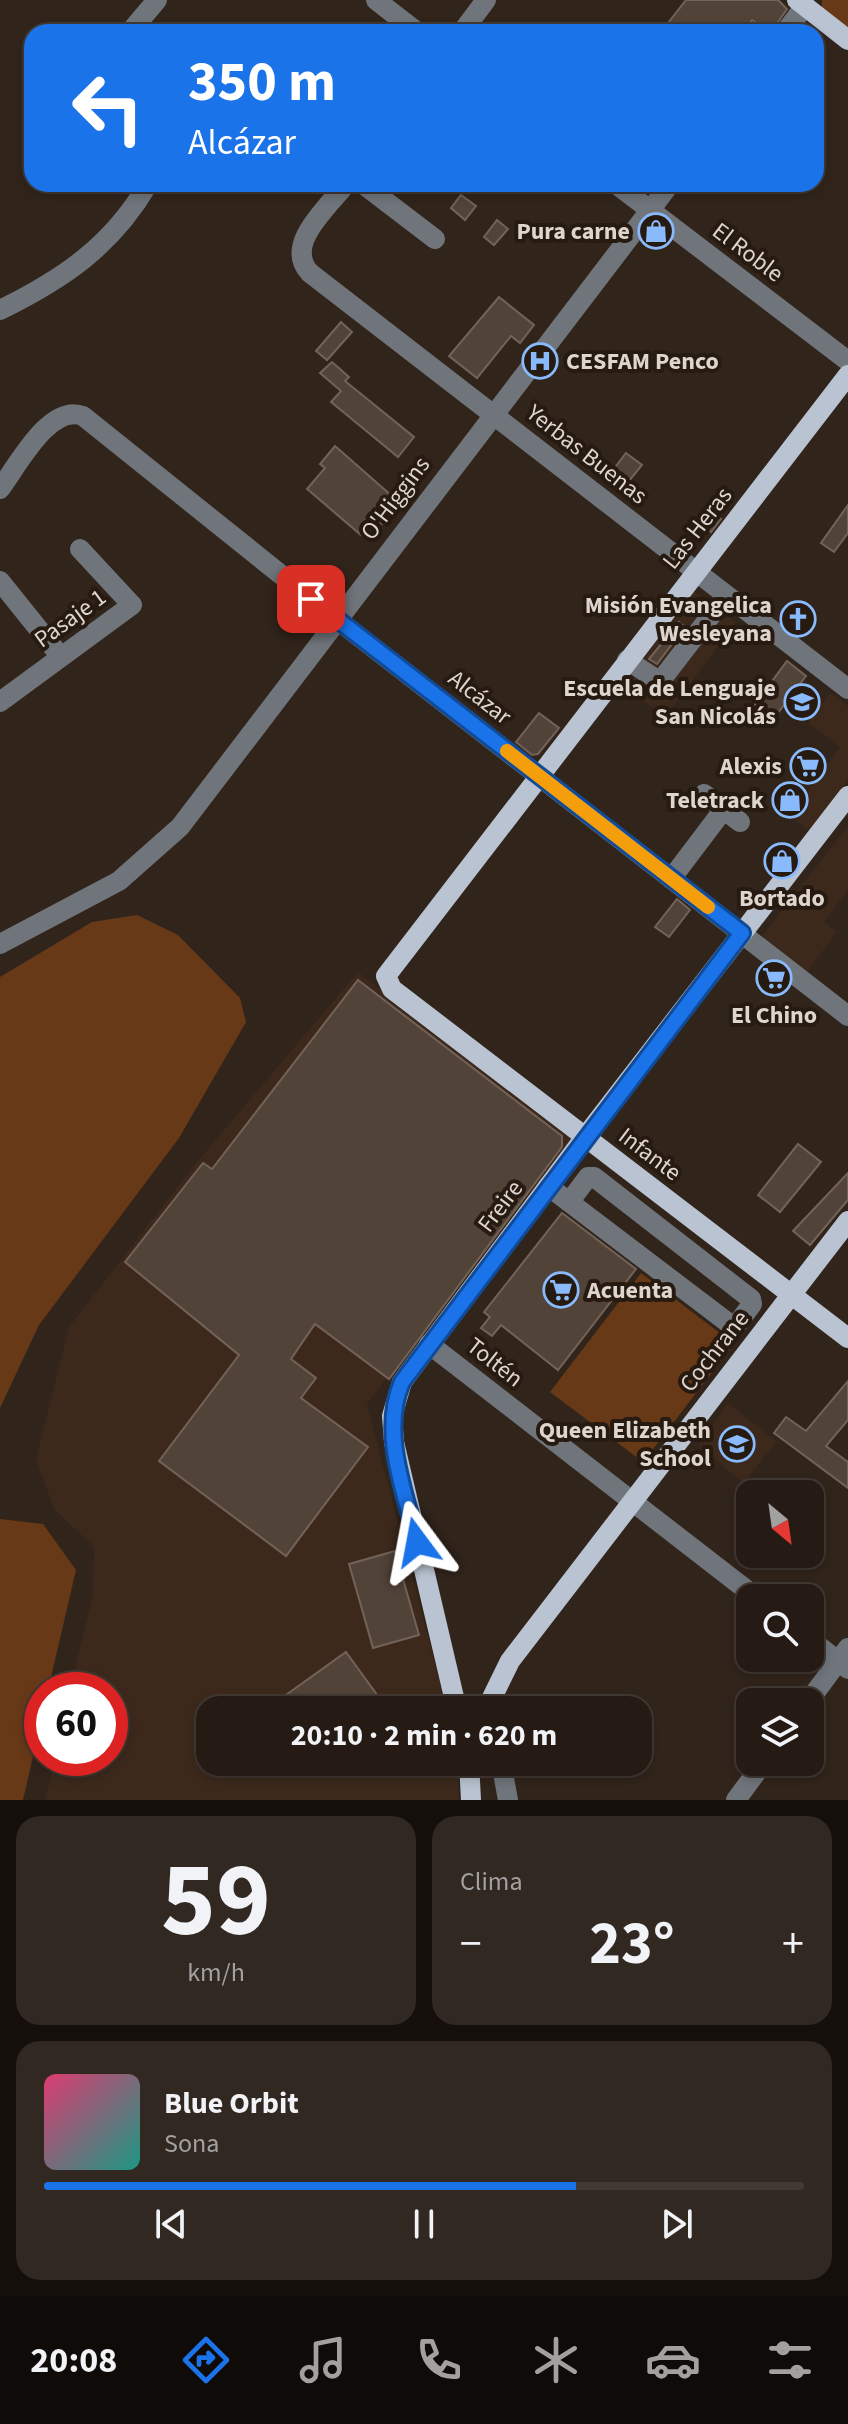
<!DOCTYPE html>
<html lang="es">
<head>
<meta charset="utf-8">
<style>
	body { margin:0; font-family:"Source Sans 3",sans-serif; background:#312822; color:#f1f3f6; height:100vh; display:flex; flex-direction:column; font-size:30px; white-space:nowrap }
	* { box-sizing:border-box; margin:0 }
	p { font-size:26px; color:#a3a1a0 }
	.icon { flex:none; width:44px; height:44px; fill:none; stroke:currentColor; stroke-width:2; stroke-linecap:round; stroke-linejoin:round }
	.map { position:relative; height:1800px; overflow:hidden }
	.sheet { display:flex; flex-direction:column; gap:16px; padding:16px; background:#140f0b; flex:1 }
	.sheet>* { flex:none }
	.guide { position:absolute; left:24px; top:24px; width:800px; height:168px; border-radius:24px; box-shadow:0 4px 12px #0003,0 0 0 2px #423934; background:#1a73e8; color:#fff; overflow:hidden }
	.needle { width:52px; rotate:151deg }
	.tools { position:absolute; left:736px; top:1480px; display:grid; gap:16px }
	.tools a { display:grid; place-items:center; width:88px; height:88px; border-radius:16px; background:#251b14; box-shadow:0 4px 12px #0003,0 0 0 2px #423934; font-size:40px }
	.speed { position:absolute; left:24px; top:1672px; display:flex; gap:16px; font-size:40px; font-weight:700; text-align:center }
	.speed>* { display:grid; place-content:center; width:104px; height:104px; border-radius:50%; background:#251b14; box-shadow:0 4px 12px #0003,0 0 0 2px #423934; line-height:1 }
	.speed .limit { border:12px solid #d22; background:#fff; color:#111 }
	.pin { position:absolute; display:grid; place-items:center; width:68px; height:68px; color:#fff; margin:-34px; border-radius:16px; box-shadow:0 4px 12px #0006 }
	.me { position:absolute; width:88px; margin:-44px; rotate:347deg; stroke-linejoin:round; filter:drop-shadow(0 0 6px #0008) }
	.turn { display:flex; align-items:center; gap:28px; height:168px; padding:0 32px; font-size:36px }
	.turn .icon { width:104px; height:104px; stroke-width:2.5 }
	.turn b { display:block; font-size:56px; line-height:68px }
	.big { font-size:60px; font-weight:700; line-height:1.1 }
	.sheet .tile { flex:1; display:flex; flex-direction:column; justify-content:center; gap:12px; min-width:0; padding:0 28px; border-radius:24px; background:#312822 }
	.sheet .dial { align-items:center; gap:0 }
	.dial b { font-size:104px; line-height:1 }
	.song { display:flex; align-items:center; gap:24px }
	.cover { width:96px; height:96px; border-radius:12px; background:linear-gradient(135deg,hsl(340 70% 55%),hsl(170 70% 35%)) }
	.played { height:8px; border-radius:4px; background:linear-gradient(90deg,#1a73e8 70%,#423934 70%) }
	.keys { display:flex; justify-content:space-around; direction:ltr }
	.heat { display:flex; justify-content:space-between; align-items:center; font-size:44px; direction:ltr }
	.sheet .tiles { flex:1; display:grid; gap:16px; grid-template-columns:1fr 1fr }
	.tile:last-child { grid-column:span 2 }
	.trip { position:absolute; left:196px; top:1696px; width:456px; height:80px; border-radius:24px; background:#251b14; box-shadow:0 4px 12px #0003,0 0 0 2px #423934; font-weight:700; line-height:80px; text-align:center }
	.tab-bar { display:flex; height:128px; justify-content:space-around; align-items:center; background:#0f0b08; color:#a3a1a0 }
	.tab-bar .icon { width:56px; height:56px }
	.tab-bar .active { color:#1a73e8 }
	.tab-bar b { font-size:36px; color:#f1f3f6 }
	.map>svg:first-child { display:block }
</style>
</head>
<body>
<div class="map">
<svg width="848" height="1800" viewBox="0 0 848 1800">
	<rect width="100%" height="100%" fill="#31241b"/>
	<path fill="#3c291c" d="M692 590 736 622 665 717 621 684Z
		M830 693 848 706V779L810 831 790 816 840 747 808 723Z
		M848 826V890L824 922 837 932 807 972 762 936Z
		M358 972 574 1138 367 1404 447 1710H210V1762H458V1800H45L55 1758H110V1690H70L93 1595 94 1547 54 1509 36 1459 69 1327 197 1162Z
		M728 1403 777 1442 743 1483 698 1445Z"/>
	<path fill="#683917" d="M822 0H848V34L822 14Z
		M137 915 178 935 240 998 246 1022 179 1138 39 1325 0 1408V977L92 922Z
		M641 1273 734 1344 643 1462 550 1392Z
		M0 1519 43 1524 76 1570 48 1690H42V1717L23 1800H0Z"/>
	<path fill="#524339" stroke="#736258" stroke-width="2" d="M686 0H778L787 9 771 32 752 20 743 32H661Z
		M461 195 476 206 465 220 451 208Z
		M497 220 508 229 494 245 484 237Z
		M499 297 534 325 520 343 511 336 477 378 449 356Z
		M341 322 352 332 327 360 316 351Z
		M332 362 349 377 345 381 414 437 398 457 331 402 341 391 320 373Z
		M335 446 400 503 382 524 376 518 361 535 307 489 325 468 320 464Z
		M626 453 642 465 625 486 610 474Z
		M848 505V533L834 552 821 543Z
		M710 510 721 519 711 532 700 524Z
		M679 622 685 627 657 664 649 659Z
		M787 661 806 676 768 726 749 712Z
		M539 713 559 728 538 754 532 755 516 742Z
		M677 899 690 910 669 937 655 927Z
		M358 980 562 1136V1147L389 1379 315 1324 291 1359 316 1378 301 1398 368 1447 286 1556 159 1461 239 1355 125 1262 203 1163 212 1169Z
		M798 1144 821 1162 780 1212 758 1195Z
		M848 1173V1200L810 1245 793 1231Z
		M562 1213 636 1269 558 1370 501 1325 492 1336 481 1328 490 1317 484 1312Z
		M848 1381V1420L826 1446 848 1462V1488L774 1433 786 1417 806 1431Z
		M395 1551 419 1635 373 1648 349 1564Z
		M346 1652 388 1710H265Z"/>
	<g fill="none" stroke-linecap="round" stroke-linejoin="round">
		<path stroke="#70757b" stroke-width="20" d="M376 0 417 32
			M130 32 157 0
			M462 32 486 0
			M785 32 805 6
			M346 184C328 207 283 245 310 273L848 689
			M363 184 435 239
			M616 184 848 361
			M0 310C63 279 112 246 148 184
			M0 489C18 465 50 403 83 416L335 618 848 1016
			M0 581 61 657
			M627 660 656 679H662L726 596
			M0 702 132 605 80 549
			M704 794 740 822
			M671 879 724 809
			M0 944 119 881 180 827 670 184
			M548 1186 731 1325 738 1323 752 1304 751 1299 594 1177H588L570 1201
			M429 1344 757 1598
			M810 1639 848 1669
			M808 1702 848 1648
			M501 1762 508 1800
			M736 1800 764 1762"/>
		<path stroke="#b9c3d1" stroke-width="20" d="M797 0 848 40
			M848 375 386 976 392 989 848 1338
			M457 1710 394 1442 392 1416 402 1382 585 1137 848 796
			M486 1710 510 1661 848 1221
			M469 1762 471 1800"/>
	</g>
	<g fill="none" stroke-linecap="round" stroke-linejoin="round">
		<defs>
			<path id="route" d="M311 599 742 933 402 1382C380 1433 405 1491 417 1542"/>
		</defs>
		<use href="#route" stroke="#114b97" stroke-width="20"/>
		<use href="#route" stroke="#1a73e8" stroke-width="14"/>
		<path stroke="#f59e0b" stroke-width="14" d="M507 751 708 907"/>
	</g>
	<defs>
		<symbol id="shop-ring" viewBox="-11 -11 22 22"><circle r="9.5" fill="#271a11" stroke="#89bafc" stroke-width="1.5"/><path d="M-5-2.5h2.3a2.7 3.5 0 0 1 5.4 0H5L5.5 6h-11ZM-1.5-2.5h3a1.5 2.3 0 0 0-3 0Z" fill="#89bafc"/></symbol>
		<symbol id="hospital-ring" viewBox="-11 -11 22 22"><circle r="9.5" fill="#271a11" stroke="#89bafc" stroke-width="1.5"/><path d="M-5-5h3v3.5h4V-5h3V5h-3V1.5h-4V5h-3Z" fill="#89bafc"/></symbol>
		<symbol id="church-ring" viewBox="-11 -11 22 22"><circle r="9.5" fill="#271a11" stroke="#89bafc" stroke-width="1.5"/><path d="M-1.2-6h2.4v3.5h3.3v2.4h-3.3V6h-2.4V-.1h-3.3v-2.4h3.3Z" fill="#89bafc"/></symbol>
		<symbol id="school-ring" viewBox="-11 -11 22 22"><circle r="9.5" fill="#271a11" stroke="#89bafc" stroke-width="1.5"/><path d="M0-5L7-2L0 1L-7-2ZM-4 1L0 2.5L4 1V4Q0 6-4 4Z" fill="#89bafc"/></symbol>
		<symbol id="supermarket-ring" viewBox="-11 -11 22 22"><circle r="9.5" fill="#271a11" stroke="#89bafc" stroke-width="1.5"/><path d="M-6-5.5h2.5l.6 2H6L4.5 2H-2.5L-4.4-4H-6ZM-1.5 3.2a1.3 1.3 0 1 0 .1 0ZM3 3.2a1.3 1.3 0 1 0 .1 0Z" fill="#89bafc"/></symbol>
	</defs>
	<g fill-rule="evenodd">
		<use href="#shop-ring" x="636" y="211" width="40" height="40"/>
		<use href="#hospital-ring" x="520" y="341" width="40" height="40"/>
		<use href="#church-ring" x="778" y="599" width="40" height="40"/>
		<use href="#school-ring" x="782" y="682" width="40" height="40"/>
		<use href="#supermarket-ring" x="788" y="746" width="40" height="40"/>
		<use href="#shop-ring" x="770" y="780" width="40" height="40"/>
		<use href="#shop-ring" x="762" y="841" width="40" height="40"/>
		<use href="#supermarket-ring" x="754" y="958" width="40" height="40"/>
		<use href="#supermarket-ring" x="541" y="1270" width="40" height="40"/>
		<use href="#school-ring" x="717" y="1424" width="40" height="40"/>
	</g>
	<g text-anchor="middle" stroke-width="8" stroke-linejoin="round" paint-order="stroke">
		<g font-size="24" font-weight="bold" fill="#ded5cf" stroke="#271a11" text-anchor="end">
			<text x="630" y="239">Pura carne</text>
			<text x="566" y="369" text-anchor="start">CESFAM Penco</text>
			<text x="772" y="613">Misión Evangelica<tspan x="772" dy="28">Wesleyana</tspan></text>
			<text x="776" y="696">Escuela de Lenguaje<tspan x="776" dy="28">San Nicolás</tspan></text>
			<text x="782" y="774">Alexis</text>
			<text x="764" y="808">Teletrack</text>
			<text x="782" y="906" text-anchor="middle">Bortado</text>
			<text x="774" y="1023" text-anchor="middle">El Chino</text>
			<text x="587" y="1298" text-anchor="start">Acuenta</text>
			<text x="711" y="1438">Queen Elizabeth<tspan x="711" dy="28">School</tspan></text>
		</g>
		<g font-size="24" fill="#ded5cf" stroke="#271a11">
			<text transform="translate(748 252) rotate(37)" y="8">El Roble</text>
			<text transform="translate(587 454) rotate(38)" y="8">Yerbas Buenas</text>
			<text transform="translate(395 498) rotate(-53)" y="8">O'Higgins</text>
			<text transform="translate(697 528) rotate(-52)" y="8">Las Heras</text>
			<text transform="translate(70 618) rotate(-36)" y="8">Pasaje 1</text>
			<text transform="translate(480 697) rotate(38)" y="8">Alcázar</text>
			<text transform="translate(650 1154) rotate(37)" y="8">Infante</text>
			<text transform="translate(500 1206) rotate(-53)" y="8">Freire</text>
			<text transform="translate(714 1351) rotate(-52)" y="8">Cochrane</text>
			<text transform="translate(495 1362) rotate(38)" y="8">Toltén</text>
		</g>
	</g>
</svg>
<div class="tools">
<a><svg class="needle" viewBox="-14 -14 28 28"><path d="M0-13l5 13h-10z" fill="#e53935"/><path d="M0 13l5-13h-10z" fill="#a3a1a0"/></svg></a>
<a><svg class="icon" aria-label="search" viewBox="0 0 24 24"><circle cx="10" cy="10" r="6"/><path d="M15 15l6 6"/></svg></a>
<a><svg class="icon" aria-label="layers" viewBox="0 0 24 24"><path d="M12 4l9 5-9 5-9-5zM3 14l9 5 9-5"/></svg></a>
</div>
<div class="speed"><div class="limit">60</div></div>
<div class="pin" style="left:311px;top:599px;background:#d93025"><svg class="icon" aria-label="arrive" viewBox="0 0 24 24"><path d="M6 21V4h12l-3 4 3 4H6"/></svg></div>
<svg class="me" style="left:417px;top:1542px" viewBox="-20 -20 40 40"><path d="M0-17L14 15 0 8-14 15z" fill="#1a73e8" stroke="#fff" stroke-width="4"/></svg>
<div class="trip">20:10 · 2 min · 620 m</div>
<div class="guide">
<div class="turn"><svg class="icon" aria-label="left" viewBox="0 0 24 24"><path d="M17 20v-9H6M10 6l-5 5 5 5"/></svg><div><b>350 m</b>Alcázar</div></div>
</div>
</div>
<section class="sheet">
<div class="tiles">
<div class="tile dial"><b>59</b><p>km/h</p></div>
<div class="tile"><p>Clima</p>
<div class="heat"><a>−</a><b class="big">23°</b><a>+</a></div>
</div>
<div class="tile">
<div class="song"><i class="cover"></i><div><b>Blue Orbit</b><p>Sona</p></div></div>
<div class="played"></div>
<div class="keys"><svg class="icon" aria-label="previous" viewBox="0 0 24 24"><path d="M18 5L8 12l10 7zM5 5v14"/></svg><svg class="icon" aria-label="pause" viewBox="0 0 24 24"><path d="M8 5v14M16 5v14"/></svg><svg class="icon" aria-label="next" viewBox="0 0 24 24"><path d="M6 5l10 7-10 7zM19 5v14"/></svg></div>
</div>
</div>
</section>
<nav class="tab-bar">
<b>20:08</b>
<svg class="icon active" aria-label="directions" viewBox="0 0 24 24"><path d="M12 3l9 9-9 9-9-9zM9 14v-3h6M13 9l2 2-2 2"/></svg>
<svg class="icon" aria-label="music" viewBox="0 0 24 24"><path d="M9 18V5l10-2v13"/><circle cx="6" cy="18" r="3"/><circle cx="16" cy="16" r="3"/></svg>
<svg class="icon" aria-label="phone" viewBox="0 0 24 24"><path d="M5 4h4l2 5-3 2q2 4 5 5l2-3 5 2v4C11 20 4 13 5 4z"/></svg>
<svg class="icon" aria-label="climate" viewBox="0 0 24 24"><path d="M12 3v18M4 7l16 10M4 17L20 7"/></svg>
<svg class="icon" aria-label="car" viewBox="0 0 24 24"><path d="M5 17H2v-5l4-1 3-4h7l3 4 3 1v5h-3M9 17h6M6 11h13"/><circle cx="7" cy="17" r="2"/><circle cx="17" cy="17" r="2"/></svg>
<svg class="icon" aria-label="filters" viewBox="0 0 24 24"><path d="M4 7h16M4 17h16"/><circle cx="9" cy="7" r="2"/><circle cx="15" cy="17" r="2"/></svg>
</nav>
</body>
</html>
